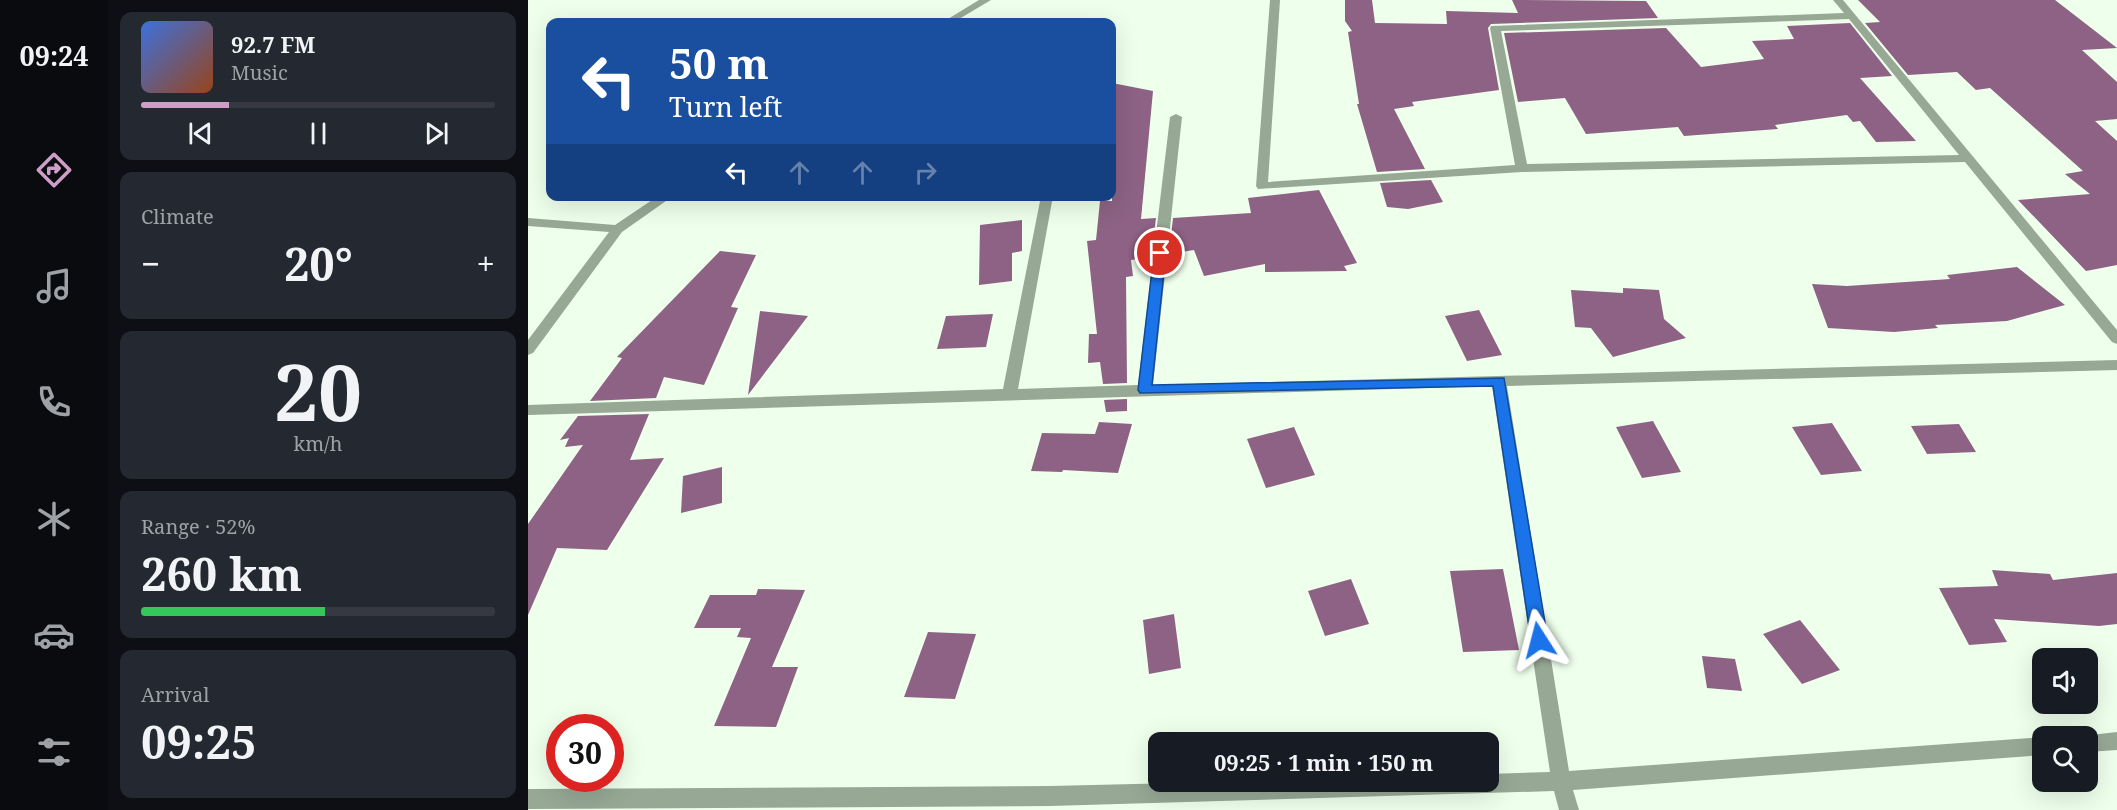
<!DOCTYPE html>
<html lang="en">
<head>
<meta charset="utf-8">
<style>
	body { margin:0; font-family:"Noto Serif",serif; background:#242831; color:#f1f3f6; height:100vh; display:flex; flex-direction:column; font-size:22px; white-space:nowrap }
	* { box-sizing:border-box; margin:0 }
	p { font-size:20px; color:#9ea1a6 }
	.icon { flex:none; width:33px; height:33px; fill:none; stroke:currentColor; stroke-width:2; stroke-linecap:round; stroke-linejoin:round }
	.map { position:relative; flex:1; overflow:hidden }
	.details { display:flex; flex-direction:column; gap:12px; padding:12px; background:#0d0f14; width:420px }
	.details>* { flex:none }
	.top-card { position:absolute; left:18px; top:18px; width:570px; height:183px; border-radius:12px; box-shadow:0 6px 24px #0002; background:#1a4fa0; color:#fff; overflow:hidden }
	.fabs { position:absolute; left:1504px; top:648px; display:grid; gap:12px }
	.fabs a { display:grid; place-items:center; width:66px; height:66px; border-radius:12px; background:#171b24; box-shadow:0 6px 24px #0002; font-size:30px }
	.speed { position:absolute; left:18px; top:714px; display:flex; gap:12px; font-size:30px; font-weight:700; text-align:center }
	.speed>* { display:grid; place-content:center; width:78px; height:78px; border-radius:50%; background:#171b24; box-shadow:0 6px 24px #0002; line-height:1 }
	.speed .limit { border:9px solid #d22; background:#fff; color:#111 }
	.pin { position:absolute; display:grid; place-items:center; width:51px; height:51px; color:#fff; margin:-26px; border:3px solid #fff; border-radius:50%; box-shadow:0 2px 6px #0007 }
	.me { position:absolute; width:66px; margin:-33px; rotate:351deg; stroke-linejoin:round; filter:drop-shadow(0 0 4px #0008) }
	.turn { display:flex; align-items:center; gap:21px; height:126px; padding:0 24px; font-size:27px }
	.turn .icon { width:78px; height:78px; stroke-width:2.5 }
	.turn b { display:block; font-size:42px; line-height:51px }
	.lanes { display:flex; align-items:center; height:57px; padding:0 24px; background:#0003; justify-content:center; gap:30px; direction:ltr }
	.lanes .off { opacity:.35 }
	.big { font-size:45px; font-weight:700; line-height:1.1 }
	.details .card { flex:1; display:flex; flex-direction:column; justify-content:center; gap:9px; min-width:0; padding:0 21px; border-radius:12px; background:#242831 }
	.details .dial { align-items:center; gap:0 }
	.dial b { font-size:78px; line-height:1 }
	.song { display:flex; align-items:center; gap:18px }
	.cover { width:72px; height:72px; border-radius:9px; background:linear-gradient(135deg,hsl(220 70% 55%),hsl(20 70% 35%)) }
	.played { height:6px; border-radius:3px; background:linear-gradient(90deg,#ce9ec9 25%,#363941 25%) }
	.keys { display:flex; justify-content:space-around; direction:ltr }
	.heat { display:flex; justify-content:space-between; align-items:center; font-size:33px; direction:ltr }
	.charge { height:9px; border-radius:4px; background:linear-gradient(90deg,#34c759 52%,#363941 0) }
	.trip { position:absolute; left:620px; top:732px; width:351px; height:60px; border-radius:12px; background:#171b24; box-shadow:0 6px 24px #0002; font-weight:700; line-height:60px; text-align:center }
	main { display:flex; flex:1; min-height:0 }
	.menu { display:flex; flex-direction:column; width:108px; justify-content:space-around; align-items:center; background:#090b0e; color:#9ea1a6 }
	.menu .icon { width:42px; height:42px }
	.menu .active { color:#ce9ec9 }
	.menu b { font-size:27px; color:#f1f3f6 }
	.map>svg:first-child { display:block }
</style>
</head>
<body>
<main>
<nav class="menu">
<b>09:24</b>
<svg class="icon active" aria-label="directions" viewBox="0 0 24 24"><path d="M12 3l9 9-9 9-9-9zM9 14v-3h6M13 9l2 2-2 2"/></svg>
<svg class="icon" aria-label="music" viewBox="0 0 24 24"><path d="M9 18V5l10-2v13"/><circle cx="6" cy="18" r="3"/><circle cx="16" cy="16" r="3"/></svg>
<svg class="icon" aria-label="phone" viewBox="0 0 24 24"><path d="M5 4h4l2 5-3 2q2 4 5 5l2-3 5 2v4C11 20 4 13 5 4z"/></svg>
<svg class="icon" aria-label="climate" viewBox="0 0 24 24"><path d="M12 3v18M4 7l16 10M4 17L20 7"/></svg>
<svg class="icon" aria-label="car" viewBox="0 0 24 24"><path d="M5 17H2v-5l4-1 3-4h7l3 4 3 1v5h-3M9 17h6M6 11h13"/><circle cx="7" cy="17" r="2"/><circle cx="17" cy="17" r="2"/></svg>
<svg class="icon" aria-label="filters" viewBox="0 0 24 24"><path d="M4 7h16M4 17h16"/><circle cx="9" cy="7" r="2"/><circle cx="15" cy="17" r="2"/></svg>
</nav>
<section class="details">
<div class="card">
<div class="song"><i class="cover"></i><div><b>92.7 FM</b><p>Music</p></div></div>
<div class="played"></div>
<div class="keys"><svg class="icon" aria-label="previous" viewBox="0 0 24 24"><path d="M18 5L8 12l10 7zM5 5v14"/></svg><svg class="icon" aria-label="pause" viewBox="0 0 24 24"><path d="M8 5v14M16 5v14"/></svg><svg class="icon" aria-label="next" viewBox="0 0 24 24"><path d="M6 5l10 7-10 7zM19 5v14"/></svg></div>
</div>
<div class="card"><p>Climate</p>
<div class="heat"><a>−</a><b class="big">20°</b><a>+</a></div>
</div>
<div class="card dial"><b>20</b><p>km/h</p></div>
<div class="card"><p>Range · 52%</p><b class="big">260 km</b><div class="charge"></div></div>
<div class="card"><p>Arrival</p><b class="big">09:25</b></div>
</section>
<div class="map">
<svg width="1589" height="810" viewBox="0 0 1589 810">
	<rect width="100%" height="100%" fill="#eeffec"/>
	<path fill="#8d6284" d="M817 0H844L847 23 919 24 918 11 990 13 984 0 1118 1 1130 18 963 24 960 28 971 90 884 102 886 106 866 109 897 169 849 172 829 104H831L820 32 824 31 817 21Z
		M1330 0H1527L1589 48 1554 50 1589 82V119L1567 121 1589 141V265L1558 271 1490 200 1562 194 1537 174 1555 171 1462 88 1448 90 1429 72 1380 75 1337 23 1352 22Z
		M1322 23 1364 76 1332 78 1388 141 1348 142 1332 121 1325 122 1319 115 1247 125 1250 129 1156 136 1150 127 1058 134 1037 98 990 102 976 33 1138 28 1173 67 1236 59 1224 41 1266 39 1259 26Z
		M584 83 625 91 613 219 628 218 623 257 603 260 605 276 598 277 599 383 575 384 572 362 560 363 561 334H569L559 241 568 240 572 201H584Z
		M903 180 915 202 880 209 859 207 852 183Z
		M791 190 829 263 816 266 819 271 737 272V264L676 276 666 250 641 254 645 218 723 213 720 198Z
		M494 220V251L484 253V281L451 285 452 225Z
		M192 251 228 255 203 307 210 308 176 385 136 377 128 398 62 401 94 358 89 357Z
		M1489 267 1537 305 1479 321 1407 325 1410 328 1366 332 1300 328 1284 284 1319 286 1422 279 1419 275Z
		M1095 288 1131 290 1136 319 1158 338 1085 357 1063 328 1047 327 1043 290 1095 293Z
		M951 310 974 355 939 361 917 316Z
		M232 311 280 316 220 395Z
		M465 314 458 347 409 349 418 316Z
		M599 399V411L578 412 576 400Z
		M121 414 102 460 136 458 79 550 29 548 0 615V524L55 445 37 447 41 438 32 440 50 416Z
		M1125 421 1153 472 1114 478 1088 427Z
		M571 422 604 424 590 473 535 470 534 472 503 471 514 433 567 434Z
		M1304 423 1334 471 1293 475 1264 427Z
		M1431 424 1448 452 1399 454 1383 426Z
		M766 427 787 475 738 488 719 439Z
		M194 467V503L153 513 155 476Z
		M975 569 991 650 935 652 922 571Z
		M1464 570 1522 574 1525 580 1589 573V624L1571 626 1466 619 1479 642 1441 645 1411 588 1470 586Z
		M823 579 841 624 797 636 780 591Z
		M230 589 277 590 244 667H270L248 727 186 726 223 638 209 637 213 628H166L182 595H228Z
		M646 614 653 668 621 674 615 620Z
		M1272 620 1312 670 1274 684 1235 634Z
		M400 632 448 634 427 699 376 697Z
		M1174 656 1207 659 1214 691 1179 688Z"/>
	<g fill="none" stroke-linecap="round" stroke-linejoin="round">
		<path fill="#97a895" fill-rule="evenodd" d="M451 0H463L426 22H415Z
			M742 0H752L740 182 987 165 962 28 963 26 1316 13 1305 0H1315L1589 330V344L1584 342 1437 162 994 172 730 189 728 186ZM1321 19 1431 155 999 164 973 31Z
			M648 114 654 117 625 385 1589 360V370L979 386 1041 771 1515 737V755L1045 790 1051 810H1031L1026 791 522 806 0 809V789L522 786 691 782H960V774L1022 772 964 386 0 415V405L475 389 513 196H525L490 389 610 385 642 117Z
			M130 196H145L94 232 5 353 0 355V340L81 232 0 226V218L87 225Z
			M1589 732V750L1560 752V736H1554Z"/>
	</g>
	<path fill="#1a73e8" stroke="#114b97" stroke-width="1.5" d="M632 250 638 253 624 385 976 378 1020 640 1017 645 1011 647 1005 645 1003 640 965 386 612 393 610 390 626 253Z"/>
</svg>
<div class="fabs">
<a><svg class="icon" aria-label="sound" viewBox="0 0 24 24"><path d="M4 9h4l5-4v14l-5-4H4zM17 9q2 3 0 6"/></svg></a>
<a><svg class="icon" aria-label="search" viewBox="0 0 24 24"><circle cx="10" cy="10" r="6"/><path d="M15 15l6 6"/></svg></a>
</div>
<div class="speed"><div class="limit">30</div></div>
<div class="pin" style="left:632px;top:253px;background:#d93025"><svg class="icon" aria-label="arrive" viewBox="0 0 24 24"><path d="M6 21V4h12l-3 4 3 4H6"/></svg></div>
<svg class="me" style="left:1011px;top:640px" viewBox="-20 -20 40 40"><path d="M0-17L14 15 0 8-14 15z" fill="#1a73e8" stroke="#fff" stroke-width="4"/></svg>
<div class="trip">09:25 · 1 min · 150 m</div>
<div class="top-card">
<div class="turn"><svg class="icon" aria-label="left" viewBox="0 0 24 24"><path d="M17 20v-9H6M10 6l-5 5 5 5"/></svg><div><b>50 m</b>Turn left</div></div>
<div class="lanes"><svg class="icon" aria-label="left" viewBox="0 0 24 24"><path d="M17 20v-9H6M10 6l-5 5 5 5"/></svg><svg class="icon off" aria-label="ahead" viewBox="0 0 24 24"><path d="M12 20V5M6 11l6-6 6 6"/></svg><svg class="icon off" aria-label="ahead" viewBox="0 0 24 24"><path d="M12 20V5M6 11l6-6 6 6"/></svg><svg class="icon off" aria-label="right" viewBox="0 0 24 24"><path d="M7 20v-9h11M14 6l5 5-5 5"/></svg></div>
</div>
</div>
</main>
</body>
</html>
